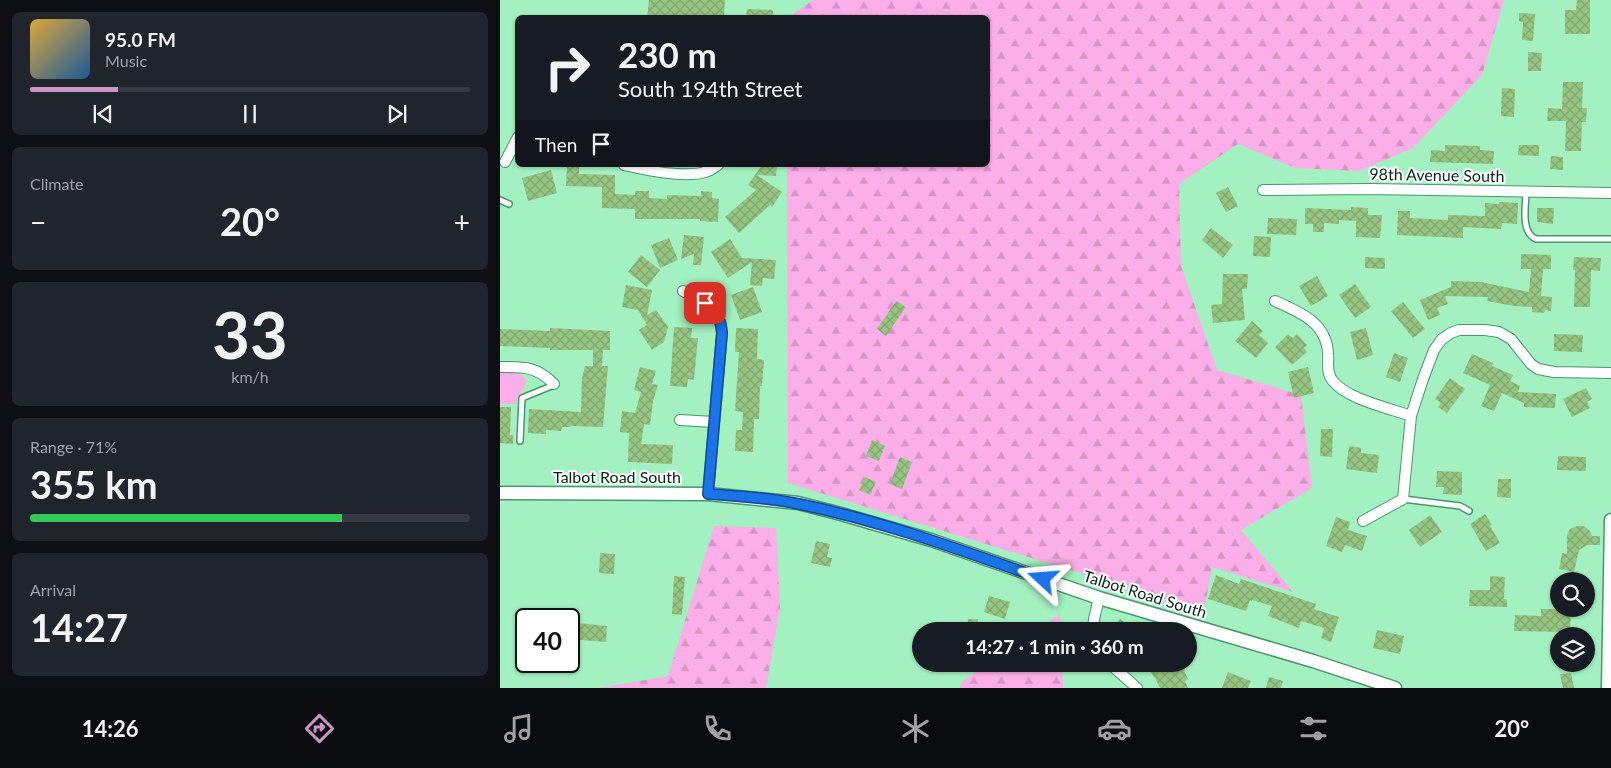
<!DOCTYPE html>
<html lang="en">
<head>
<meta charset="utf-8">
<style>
	body { margin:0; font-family:Lato,sans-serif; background:#20242c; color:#f1f3f6; height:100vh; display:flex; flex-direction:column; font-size:19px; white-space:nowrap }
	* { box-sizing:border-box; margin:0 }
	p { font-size:16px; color:#9ea1a6 }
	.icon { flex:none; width:28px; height:28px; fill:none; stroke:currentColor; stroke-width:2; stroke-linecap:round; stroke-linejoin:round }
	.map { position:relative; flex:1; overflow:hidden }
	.side { display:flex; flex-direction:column; gap:12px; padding:12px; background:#0d0f14; width:500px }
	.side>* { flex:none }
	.hud { position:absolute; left:15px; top:15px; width:475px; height:152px; border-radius:8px; box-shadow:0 1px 4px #0004; background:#171b24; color:#f1f3f6; overflow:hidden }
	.controls { position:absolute; left:1050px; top:572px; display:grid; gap:10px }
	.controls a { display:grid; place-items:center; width:45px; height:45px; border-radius:50%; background:#171b24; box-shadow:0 1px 4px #0004; font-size:25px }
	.speed { position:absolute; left:15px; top:608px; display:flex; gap:10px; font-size:25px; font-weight:700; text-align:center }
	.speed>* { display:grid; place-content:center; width:65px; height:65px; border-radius:50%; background:#171b24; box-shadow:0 1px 4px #0004; line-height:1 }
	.speed .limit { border:2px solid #111; border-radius:8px; background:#fff; color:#111 }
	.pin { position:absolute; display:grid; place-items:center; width:42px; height:42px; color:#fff; margin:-21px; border-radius:10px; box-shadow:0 2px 8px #0006 }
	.me { position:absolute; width:55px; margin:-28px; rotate:289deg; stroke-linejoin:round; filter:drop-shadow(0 0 4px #0008) }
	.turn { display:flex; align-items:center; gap:18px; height:105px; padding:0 20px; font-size:22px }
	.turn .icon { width:65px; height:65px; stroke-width:2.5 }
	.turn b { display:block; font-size:35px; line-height:42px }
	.then { display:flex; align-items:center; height:48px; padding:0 20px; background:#0003; gap:10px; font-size:19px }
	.big { font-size:38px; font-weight:700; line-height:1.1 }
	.side .tile { flex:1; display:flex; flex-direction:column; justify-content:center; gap:8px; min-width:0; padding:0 18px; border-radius:8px; background:#20242c }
	.side .dial { align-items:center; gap:0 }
	.dial b { font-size:65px; line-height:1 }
	.song { display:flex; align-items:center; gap:15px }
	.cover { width:60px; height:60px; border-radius:8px; background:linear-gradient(135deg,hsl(40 70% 55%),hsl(210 70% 35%)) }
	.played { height:5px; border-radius:2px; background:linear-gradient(90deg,#c997c3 20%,#363941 20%) }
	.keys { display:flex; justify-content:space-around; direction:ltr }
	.heat { display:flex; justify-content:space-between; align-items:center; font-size:28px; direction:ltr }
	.charge { height:8px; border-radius:4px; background:linear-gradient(90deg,#34c759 71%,#363941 0) }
	.trip { position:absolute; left:412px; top:622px; width:285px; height:50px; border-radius:25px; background:#171b24; box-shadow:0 1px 4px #0004; font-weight:700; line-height:50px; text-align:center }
	.menu { display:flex; height:80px; justify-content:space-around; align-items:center; background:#090b0e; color:#9ea1a6 }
	.menu .icon { width:35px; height:35px }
	.menu .selected { color:#c997c3 }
	.menu b { font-size:22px; color:#f1f3f6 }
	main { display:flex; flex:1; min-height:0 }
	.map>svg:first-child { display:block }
</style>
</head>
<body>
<main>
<section class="side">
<div class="tile">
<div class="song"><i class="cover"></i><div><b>95.0 FM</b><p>Music</p></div></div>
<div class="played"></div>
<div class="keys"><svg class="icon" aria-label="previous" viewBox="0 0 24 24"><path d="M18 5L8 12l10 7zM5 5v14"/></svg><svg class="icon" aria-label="pause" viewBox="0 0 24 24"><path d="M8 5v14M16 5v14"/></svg><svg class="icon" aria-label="next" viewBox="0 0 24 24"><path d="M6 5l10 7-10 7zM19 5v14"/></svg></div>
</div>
<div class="tile"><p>Climate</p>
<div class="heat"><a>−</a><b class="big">20°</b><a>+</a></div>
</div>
<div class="tile dial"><b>33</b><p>km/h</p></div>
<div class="tile"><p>Range · 71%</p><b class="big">355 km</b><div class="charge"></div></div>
<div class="tile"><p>Arrival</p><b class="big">14:27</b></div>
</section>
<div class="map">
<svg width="1111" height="688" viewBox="0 0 1111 688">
	<defs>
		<pattern id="forest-firs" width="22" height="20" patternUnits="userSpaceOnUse" patternTransform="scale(1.25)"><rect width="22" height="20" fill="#fbaee7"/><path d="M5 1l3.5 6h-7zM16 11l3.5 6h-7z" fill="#d696c5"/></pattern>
		<pattern id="building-cross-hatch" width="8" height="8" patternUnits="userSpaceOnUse" patternTransform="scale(1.25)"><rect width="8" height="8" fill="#96c482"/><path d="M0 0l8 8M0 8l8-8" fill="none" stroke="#80a86f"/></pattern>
	</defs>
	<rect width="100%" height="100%" fill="#a3f1c1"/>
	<path fill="#fbaee7" d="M0 372C12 372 20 371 27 381L15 404H0Z"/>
	<path fill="url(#forest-firs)" d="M313 0H1004L982 75 913 148 859 171 795 168 738 144 679 184 681 266 717 370 801 395 812 488 741 530 793 592 712 567 705 605 690 607 288 483 287 165H488V18H287Z
		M214 526 276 528 280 608 266 688H98L168 676Z
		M560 614 561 631H535Z
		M488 664H562L563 688H459L464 680Z"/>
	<path fill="url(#building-cross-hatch)" d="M149 0H225L224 18H147Z
		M1077 0H1090V34H1065V10H1076Z
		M247 9 273 10V18H246Z
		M1019 13 1035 14 1033 41 1022 40 1023 22 1019 21Z
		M1028 52 1042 53 1041 71H1028Z
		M1063 82H1083L1082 108H1087L1086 122H1082L1081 151H1065L1066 121H1047L1048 108 1062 109Z
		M1002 88 1015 89 1014 117 1001 116Z
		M945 145 980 146V150L994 151 993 164 930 162 931 150 945 151Z
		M1019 145H1039V156L1018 155Z
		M1051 156 1063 157V170L1050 169Z
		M67 165H79V174L115 175V194L135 195V191H149V198L167 199V195L201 196V191L212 192V198L219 199 218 222 200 221V219H135V209L102 208V187L66 186Z
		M262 165H277L276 176 257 175 282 192 272 207 270 205 239 233 225 217 256 190 248 185Z
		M51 170 57 193 28 201 22 178Z
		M728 187 738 206 726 212 716 193Z
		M999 202 1018 203 1017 224 1002 223 1001 229 963 227V238L897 235 898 211H910V218L948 220V215L985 216V203L999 204Z
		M851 207 868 208V215H882L880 238 856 237V221L839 220V224L824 223V232H813V224H805V208L851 210Z
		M1037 208H1054L1053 224 1037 222Z
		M768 218 797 219 796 235 767 234Z
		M711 228 733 245 723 258 702 240Z
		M184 235 204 237 201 265H193L194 254 181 259Z
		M754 236 771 237 770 257 753 256Z
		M169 238 178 260 160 268 151 245Z
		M230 239 242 258 276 260 274 279 263 278 262 286 250 285 252 262 228 278 211 252Z
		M1021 254 1051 255V269H1043L1041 296 1052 297 1051 311 1045 310 1044 313 1032 312V307L1014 306 987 301 988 297 945 296 948 304 937 308 940 315 928 320 920 300 951 287V281L981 282 1029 292 1031 269H1021Z
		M141 255 160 270 147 287 128 272Z
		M865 257 885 258V269L865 268Z
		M1074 257 1101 258 1100 271 1091 270 1090 307H1074L1075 270H1073Z
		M723 274H748L747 289H742L745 320 713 323 711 305 722 304Z
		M817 276 828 296 811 306 799 286Z
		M855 284 871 307 855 318 839 295Z
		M126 285 152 290 147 315 156 310 168 327 164 342 152 350 139 330 147 325 138 310 122 307Z
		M253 287 262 312 240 320 231 295Z
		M396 301 406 307 386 336 377 329Z
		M903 302 925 329 913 338 891 311Z
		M752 321 763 331 759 335 768 343 756 358 735 341Z
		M174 327 192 328 191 338H198L194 380 188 379 187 387 170 386Z
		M50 328 110 331V350H103L102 366H108L103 427 71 426 70 427H62L61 431 46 430V434L28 433 29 409 81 412 82 378 85 366H93V350H50V348L0 346V329L50 331Z
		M236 328 258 329 257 359 264 360 262 386H260L259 419H254L253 452 235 451 236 430H242L243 412 235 411 239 352H235Z
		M866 328 873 355 857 360 850 332Z
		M788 334 793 338 797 334 807 345 804 348 807 352 792 365 775 347Z
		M1054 334 1083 335 1082 352 1054 351Z
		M894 353 908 358 900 382 886 377Z
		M972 354 993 363 992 366 1013 375 1010 381 1020 386 1018 392 1056 394 1055 408 1024 407V403L1002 393 994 411 981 406 990 385 963 373Z
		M140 367 156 371 152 384 158 385 153 401 150 425 144 424 141 444 173 445 172 464 128 462 129 433 120 432 122 411 135 413 141 392 134 390Z
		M808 367 814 393 794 398 788 372Z
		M950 378 965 389 947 413 938 407 941 403 935 399Z
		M1086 388 1092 399 1087 402 1090 408 1072 417 1063 399Z
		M0 407H11L10 435H13V444L0 443Z
		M821 429H833L832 457 820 456Z
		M372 440 385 446 379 461 366 456Z
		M849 446 861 448V453L879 455 877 473 846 469Z
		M1058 456 1086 457V471L1057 470Z
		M400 457 412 462 402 489 390 484Z
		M937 471 962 472V495L943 494 944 487H936Z
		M365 477 376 482 370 495 359 490Z
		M998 479H1011V498L997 497Z
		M985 514 992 525 990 526 1000 543 986 551 970 524Z
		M930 515 942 532 920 547 909 530Z
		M836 517 850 522 848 530 867 536 862 551 845 545 842 552 826 546Z
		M1077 526H1084L1090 531 1092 536H1100V545H1087L1079 550 1074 572 1059 569 1062 553 1067 554V535L1070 529Z
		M316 541 330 544 327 557 332 558 330 567 311 563Z
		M100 553 115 554 114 574 99 573Z
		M716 575 739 584 741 579 816 604 814 609 839 617 831 642 821 638 824 628 801 621 799 628 768 616 772 606 752 600V601L750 600 746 611 708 599Z
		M174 576 185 577 182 615 172 614Z
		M990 576 1005 577 1004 599H1007V607L969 606 970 590H990Z
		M489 596 510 602 505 619 484 612Z
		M1041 609H1071L1070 632 1014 631 1015 615 1041 616Z
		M468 619H478L477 631H467Z
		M620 619 637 631H612Z
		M69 622 107 626 106 642 69 639Z
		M877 630 904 636 900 654 873 648Z
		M644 664H681L688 679 685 681 688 688H660L655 678Z
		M728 672 751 681 748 688H722Z
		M1071 673 1074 688H1063L1060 674Z
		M769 677 783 681 781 688H766Z"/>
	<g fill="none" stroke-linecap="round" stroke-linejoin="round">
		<defs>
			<path id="service" d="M1026 192C1026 205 1020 232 1036 239H1111
				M0 200 9 204
				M20 441 22 398 54 385
				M903 499 960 506 969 511"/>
			<path id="minor" d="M5 162 18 137
				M124 165C145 170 188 179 208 171 211 170 215 167 218 165
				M763 190 869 189 1111 193
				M183 291C205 303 220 306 222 333L208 494
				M775 301C800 312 827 323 828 354 829 363 826 372 832 380 846 399 889 408 911 416
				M0 367C24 367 36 366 54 384
				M180 420 214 422
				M863 521 903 499 911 416 923 379 934 350 942 339 951 333 959 330H985L999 332 1011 339 1031 364 1038 369 1054 372 1111 373
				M593 631 594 619 599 598
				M610 664 637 688"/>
			<path id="tertiary" d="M0 493 208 494 298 503 341 514 431 540 599 598 813 661 895 688
				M1108 688 1111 520"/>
		</defs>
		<use href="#service" stroke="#49976b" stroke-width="8"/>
		<use href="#minor" stroke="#49976b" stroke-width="12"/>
		<use href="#tertiary" stroke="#49976b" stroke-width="15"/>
		<use href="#service" stroke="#fff" stroke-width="5"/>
		<use href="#minor" stroke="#fff" stroke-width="10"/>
		<use href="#tertiary" stroke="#fff" stroke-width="12"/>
	</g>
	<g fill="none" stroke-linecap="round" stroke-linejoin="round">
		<defs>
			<path id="route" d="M205 303C217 312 221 319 222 333L208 494C239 496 270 498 299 504 383 521 463 551 543 579"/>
		</defs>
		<use href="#route" stroke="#114b97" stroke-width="12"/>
		<use href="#route" stroke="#1a73e8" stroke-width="9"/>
	</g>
	<g text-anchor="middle" stroke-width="4" stroke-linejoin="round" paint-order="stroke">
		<g font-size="16" fill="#042614" stroke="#fefefe">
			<text transform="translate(937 175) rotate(1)" y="6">98th Avenue South</text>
			<text x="117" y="483">Talbot Road South</text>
			<text transform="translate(645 594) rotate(17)" y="6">Talbot Road South</text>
		</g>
	</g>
</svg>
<div class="controls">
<a><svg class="icon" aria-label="search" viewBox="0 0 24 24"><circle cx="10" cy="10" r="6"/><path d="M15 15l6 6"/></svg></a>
<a><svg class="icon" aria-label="layers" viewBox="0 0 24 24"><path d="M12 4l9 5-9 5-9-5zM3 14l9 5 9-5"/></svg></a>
</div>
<div class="speed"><div class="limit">40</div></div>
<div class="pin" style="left:205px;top:303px;background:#d93025"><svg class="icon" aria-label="arrive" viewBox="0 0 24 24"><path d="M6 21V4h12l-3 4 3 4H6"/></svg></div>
<svg class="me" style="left:543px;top:579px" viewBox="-20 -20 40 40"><path d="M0-17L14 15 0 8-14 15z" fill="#1a73e8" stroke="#fff" stroke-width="4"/></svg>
<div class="trip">14:27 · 1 min · 360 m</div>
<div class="hud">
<div class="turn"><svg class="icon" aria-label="right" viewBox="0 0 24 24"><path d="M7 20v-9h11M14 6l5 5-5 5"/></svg><div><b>230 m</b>South 194th Street</div></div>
<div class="then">Then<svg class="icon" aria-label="arrive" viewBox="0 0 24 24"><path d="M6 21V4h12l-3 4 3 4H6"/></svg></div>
</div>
</div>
</main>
<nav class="menu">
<b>14:26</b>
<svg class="icon selected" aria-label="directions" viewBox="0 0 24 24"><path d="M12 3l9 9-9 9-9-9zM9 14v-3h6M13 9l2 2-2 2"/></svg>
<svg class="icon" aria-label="music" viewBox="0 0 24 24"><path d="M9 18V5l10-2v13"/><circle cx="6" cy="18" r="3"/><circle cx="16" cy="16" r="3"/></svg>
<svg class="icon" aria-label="phone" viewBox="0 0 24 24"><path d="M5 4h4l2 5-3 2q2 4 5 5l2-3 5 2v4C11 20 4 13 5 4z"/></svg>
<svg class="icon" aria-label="climate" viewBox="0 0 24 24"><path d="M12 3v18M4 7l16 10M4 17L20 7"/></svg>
<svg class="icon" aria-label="car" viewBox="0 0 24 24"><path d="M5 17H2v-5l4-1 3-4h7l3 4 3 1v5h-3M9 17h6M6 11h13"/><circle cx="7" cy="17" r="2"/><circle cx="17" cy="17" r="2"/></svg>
<svg class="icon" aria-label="filters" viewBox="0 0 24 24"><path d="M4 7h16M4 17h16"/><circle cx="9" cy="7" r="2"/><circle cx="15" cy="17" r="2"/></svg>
<b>20°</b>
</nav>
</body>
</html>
